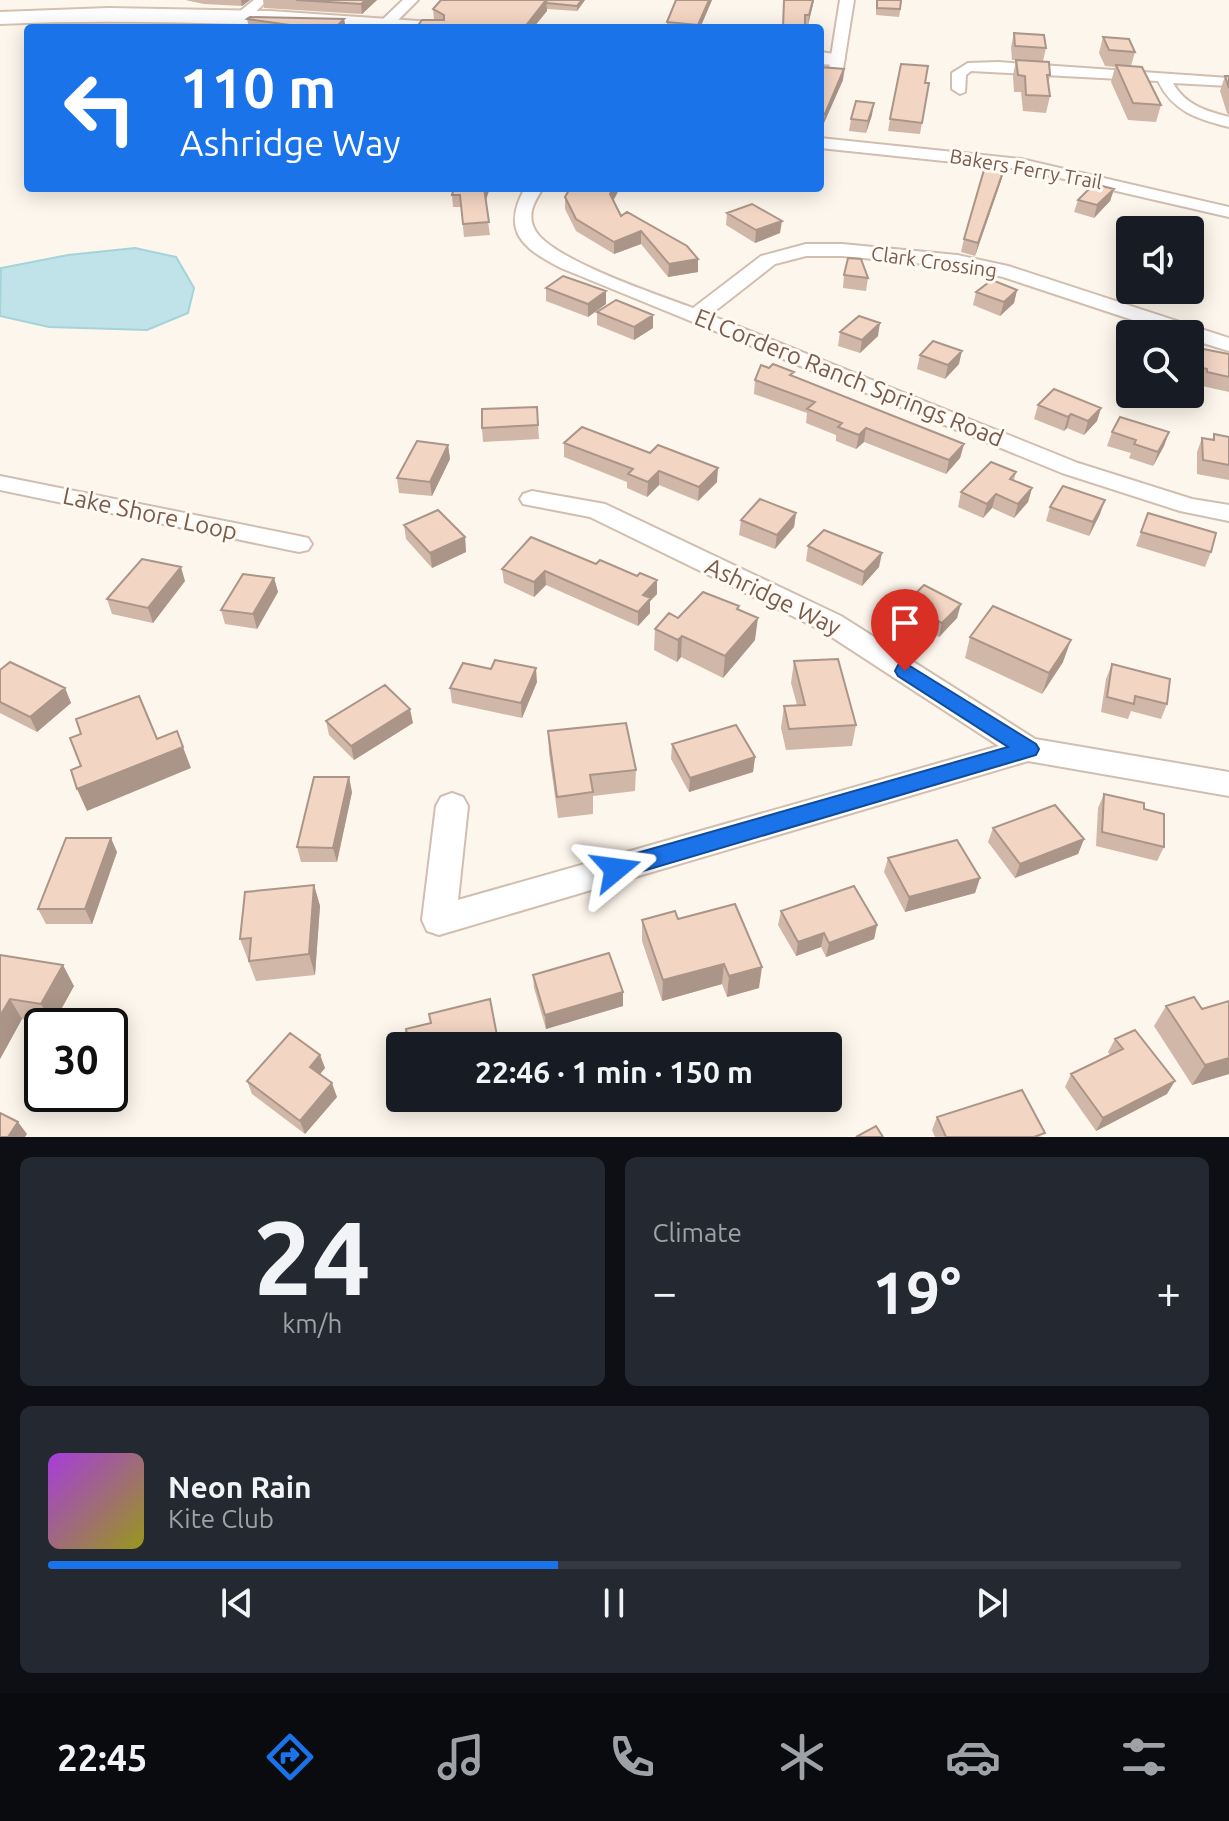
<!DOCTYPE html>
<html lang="en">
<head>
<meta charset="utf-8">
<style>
	body { margin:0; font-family:Ubuntu,sans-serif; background:#242831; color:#f1f3f6; height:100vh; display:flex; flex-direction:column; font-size:30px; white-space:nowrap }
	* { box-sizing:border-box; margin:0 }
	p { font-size:26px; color:#9ea1a6 }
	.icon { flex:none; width:44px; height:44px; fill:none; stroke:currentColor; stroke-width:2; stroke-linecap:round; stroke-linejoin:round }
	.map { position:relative; height:1137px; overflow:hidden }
	.side { display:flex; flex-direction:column; gap:20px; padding:20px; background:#0d0f14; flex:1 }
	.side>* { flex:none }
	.hud { position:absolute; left:24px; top:24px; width:800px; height:168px; border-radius:8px; box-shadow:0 4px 20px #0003; background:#1a73e8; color:#fff; overflow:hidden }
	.fabs { position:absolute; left:1116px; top:216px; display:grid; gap:16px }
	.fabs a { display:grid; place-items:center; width:88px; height:88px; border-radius:8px; background:#171b24; box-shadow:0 4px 20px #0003; font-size:40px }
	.speed { position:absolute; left:24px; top:1008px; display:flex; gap:16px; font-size:40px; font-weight:700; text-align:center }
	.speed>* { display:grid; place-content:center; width:104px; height:104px; border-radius:50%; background:#171b24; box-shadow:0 4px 20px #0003; line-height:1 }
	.speed .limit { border:4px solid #111; border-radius:12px; background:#fff; color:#111 }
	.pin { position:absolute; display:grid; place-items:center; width:68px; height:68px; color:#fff; margin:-82px -34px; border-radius:50% 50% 50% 0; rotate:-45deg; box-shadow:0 0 8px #0007 }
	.pin .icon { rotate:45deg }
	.me { position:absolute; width:88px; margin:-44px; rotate:74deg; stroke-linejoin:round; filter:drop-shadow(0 0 6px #0008) }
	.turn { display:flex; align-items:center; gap:28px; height:168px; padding:0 24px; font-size:36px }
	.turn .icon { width:104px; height:104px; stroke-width:2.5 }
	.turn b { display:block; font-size:56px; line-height:68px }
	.big { font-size:60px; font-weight:700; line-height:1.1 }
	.side .tile { flex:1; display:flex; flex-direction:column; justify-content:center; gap:12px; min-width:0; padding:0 28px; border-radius:12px; background:#242831 }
	.side .dial { align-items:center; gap:0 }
	.dial b { font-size:104px; line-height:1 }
	.song { display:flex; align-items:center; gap:24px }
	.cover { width:96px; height:96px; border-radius:12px; background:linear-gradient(135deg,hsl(280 70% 55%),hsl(60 70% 35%)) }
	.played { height:8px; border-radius:4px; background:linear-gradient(90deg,#1a73e8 45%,#363941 45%) }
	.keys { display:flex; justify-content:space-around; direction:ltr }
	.heat { display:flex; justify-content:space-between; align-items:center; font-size:44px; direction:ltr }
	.side .tiles { flex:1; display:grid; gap:20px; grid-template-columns:1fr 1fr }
	.tile:last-child { grid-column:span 2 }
	.trip { position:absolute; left:386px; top:1032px; width:456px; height:80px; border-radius:8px; background:#171b24; box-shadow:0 4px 20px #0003; font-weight:700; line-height:80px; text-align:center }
	.tabs { display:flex; height:128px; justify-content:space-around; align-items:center; background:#090b0e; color:#9ea1a6 }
	.tabs .icon { width:56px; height:56px }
	.tabs .selected { color:#1a73e8 }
	.tabs b { font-size:36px; color:#f1f3f6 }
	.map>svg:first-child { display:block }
</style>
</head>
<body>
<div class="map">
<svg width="1229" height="1137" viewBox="0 0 1229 1137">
	<rect width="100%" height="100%" fill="#fdf6ec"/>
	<path fill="#bfe3e8" stroke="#a5d3da" stroke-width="2" d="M135 248 176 257 194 288 188 313 147 330 49 327 0 316 1 268 68 255Z"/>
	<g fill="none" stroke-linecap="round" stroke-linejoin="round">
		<defs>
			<path id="street" d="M254 0H268L249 18H239V12Z
				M403 0H418L391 27H381V21Z
				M840 0H854L842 75 835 79 828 75Z
				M998 62 1229 78V86L1173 83C1185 105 1206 111 1229 117V127C1198 119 1173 112 1158 81L971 71 966 75 965 92 960 94 952 89V73L968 63Z
				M820 138 1021 159 1229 207V217L1021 169 820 148Z
				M525 188H543C535 201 527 213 534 228 546 258 661 296 693 308L761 256 806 244H842L957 255 1008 266 1229 338V351L1190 339V334H1175L1003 277 957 267 842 256H806L775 264 710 315 1078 463 1192 499 1229 505V521L1180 511 1062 473 561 268C522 248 501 231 525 188Z
				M0 476 299 536 308 538 312 544 308 550 299 552 0 490Z
				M532 491 605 504 841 616 1035 739 1229 772V796L1028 761 439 935 427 931 422 920 436 806 441 797 452 793 463 797 468 806 458 900 999 746 821 630 590 517 523 504 520 499 523 494Z"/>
			<path id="secondary" d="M109 8 270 11 433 22 443 28C295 28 148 17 0 24V12Z
				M820 52 842 55 845 59 835 65 820 64Z"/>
		</defs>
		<use href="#street" stroke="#d1beb0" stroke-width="4"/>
		<use href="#secondary" stroke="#d6c0b0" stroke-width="4"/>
		<use href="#street" fill="#fff" fill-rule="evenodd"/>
		<use href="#secondary" fill="#fff" fill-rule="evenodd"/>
	</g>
	<path fill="#d1b7a8" d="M185 0H250L242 6 204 4Z
		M263 0H377L362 14 264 8Z
		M441 0H585L577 11 547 9V11L533 28H416L435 20 434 19 433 9Z
		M676 0H712L700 28H667V22Z
		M784 0H814L808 25 805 24Z
		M876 0H902L899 17 876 15Z
		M247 19 346 28H249Z
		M1014 33 1046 48 1043 61 1050 75 1048 84 1050 96 1046 113 1023 111 1021 92H1014L1013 76 1016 60H1012L1011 47Z
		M1103 37 1135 52 1131 66 1161 105 1156 122 1128 120 1111 82 1115 67 1105 66 1099 53Z
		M820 67 844 69 843 80 823 125H820Z
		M1225 76H1229V115L1227 113 1220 91Z
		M925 83H929L920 134 888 131 890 119Z
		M872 115 866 133 849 131 851 119Z
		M1002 178 975 256 961 252 964 239Z
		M1114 189 1110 201 1094 218 1074 212 1078 200Z
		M488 191 485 200 490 235 464 237 461 207H453L452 195Z
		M565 197 613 201 621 216 698 259V272L668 277 641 244 614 254 576 231 565 209Z
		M727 213 780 233 755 243 726 225Z
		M844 275 868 278 866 291 843 288Z
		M546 288 606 304 588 317 546 301Z
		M1017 290 1014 303 1000 316 973 305 976 292Z
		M597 312 653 328 634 340 597 325Z
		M840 332 878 336 860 353 838 346Z
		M1198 348 1229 354V392L1202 386V382L1194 380 1193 361Z
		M920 355 959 364 945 379 917 369Z
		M769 368 964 444 960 458 946 474 864 442 856 449 836 441V435L806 423 807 413 754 394 755 380Z
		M1038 405 1101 408 1097 421 1084 435 1067 428 1064 431 1034 419Z
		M537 407 539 439 483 442 482 428Z
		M1112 432H1169L1164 446 1153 466 1129 458 1131 453 1107 446Z
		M1214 434 1229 437V484V480L1197 474V452L1202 438 1212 440Z
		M564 443 717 482 698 501 659 485 647 497 627 488V482L564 457Z
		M448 445 450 459 432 496 399 493 397 478Z
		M1016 472 1014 480 1032 488 1028 502 1014 518 992 508 983 518 958 507 961 492Z
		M1050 507 1100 514 1089 536 1046 521Z
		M796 513 794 527 775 549 739 535 741 520Z
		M1148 513 1211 552 1205 567 1136 546Z
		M404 525 465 537 466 552 432 568 406 539Z
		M531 537 657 594 650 601V613L638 626 546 585 534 597 504 583 502 569Z
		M808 546 879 567 862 586 806 561Z
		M274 578 278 592 257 629 225 624 221 610Z
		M185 581 153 623 112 614 107 599Z
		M906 603 957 618 939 637 902 618Z
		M739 609 755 640 723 678 681 657 677 662 654 650 655 629 678 618Z
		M970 637 1063 662 1042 694 965 658Z
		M794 661 856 725 852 746 786 750 781 728 784 706 797 705 791 683Z
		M1112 664 1167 704 1161 719 1131 711 1128 719 1101 712 1106 679Z
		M491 669 537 682 522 718 452 703 450 688Z
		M0 670 65 688 71 703 37 732 0 713Z
		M326 721 413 723 354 760 329 735Z
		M548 731 636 770 635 791 593 796V814L558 818 549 753Z
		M672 744 755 757 753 772 689 792 671 759Z
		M352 792 337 862H301L297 847Z
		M1104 794 1144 809 1164 847 1157 861 1096 846 1098 808Z
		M993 828 1084 839 1078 854 1015 878 988 842Z
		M117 852 92 924H46L38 909Z
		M888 858 980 878 975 893 905 912 884 872Z
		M314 885 320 906 315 975 256 981 240 939Z
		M781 911 877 925 874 939 826 957 821 947 796 956 778 925Z
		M678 919 759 988 727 997 722 984 662 1001 642 941V920Z
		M0 955 74 986 53 1024 22 1019 0 1059Z
		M533 975 623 992V1006L546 1029 534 988Z
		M1229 1001V1074L1192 1085 1154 1026 1166 1006 1202 1009Z
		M1115 1039 1167 1094 1096 1131 1065 1087 1071 1074 1110 1055 1108 1052Z
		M320 1055 325 1068 320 1074 337 1097 305 1134 252 1094 247 1081Z
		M937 1117 1043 1137H935L932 1130Z"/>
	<path fill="#aa9588" d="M241 0H250L242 6Z
		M366 0H377L362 14 361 4Z
		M546 0 547 11 533 28H524Z
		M582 0H585L577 11V6Z
		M709 0H712L700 28H698V25Z
		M813 0H814L808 25 809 15Z
		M344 19 346 28H335Z
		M844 69 843 80 823 125 825 114Z
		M874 103 872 115 866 133 868 121Z
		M1005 166 1002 178 975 256 978 243Z
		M484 188H490L485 203 484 190Z
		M613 188H620L610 207V194Z
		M1114 189 1110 201 1094 218 1097 205Z
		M782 221 780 233 755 243 756 230Z
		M641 231V244L614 254V242Z
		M698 259V272L668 277 669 264Z
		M1017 290 1014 303 1000 316 1004 302Z
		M606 291V304L588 317V304Z
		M653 315V328L634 340V327Z
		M880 323 878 336 860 353 862 340Z
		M962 351 959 364 945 379 948 365Z
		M1101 408 1097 421 1084 435 1088 421Z
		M1071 414 1067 428 1064 431 1068 417Z
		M866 428 864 442 856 449 859 435Z
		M1169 432 1164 446 1153 466 1158 452Z
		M964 444 960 458 946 474 949 460Z
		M448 445 450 459 432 496 430 482Z
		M718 468 717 482 698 501 699 487Z
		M659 471V485L647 497 648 482Z
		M1032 488 1028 502 1014 518 1018 504Z
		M996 494 992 508 983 518 987 504Z
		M1105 500 1100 514 1089 536 1093 522Z
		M796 513 794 527 775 549 777 535Z
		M465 537 466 552 432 568 430 553Z
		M882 553 879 567 862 586 864 572Z
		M181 567 185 581 153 623 148 608Z
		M545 571 546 585 534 597V582Z
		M274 578 278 592 257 629 253 614Z
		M657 580V594L650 601V613L638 626V612L643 595Z
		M961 604 957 618 939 637 942 623Z
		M758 618 755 640 723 678 725 656Z
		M682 636 681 657 677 662 678 640Z
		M1071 640 1063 662 1042 694 1049 673Z
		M536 668 537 682 522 718 521 703Z
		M65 688 71 703 37 732 30 717Z
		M410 709 413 723 354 760 351 746Z
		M183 747 191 768 87 811 77 789Z
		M755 757 753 772 689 792 690 778Z
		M349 777 352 792 337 862 333 848Z
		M111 838 117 852 92 924 85 909Z
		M1084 839 1078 854 1015 878 1020 864Z
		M980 878 975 893 905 912 909 897Z
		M314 885 320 906 315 975 309 954Z
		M877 925 874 939 826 957 829 943Z
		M824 933 821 947 796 956 798 942Z
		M724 964 722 984 662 1001 663 980Z
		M63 965 74 986 53 1024 41 1004Z
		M762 967 759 988 727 997 729 976Z
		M623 992V1006L546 1029 545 1015Z
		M10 999 22 1019 0 1059V1016Z
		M320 1055 325 1068 315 1080 310 1067Z
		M1229 1058V1074L1192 1085 1205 1065Z
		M1175 1081 1167 1094 1096 1131 1103 1118Z
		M332 1083 337 1097 305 1134 300 1121Z
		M18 1122 27 1134 25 1137H8Z"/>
	<path fill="#f3d5c3" stroke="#aa9588" stroke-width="2" d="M296 0H366L361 4Z
		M441 0H546L524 28H416L422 20H444V15L433 9Z
		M541 0H582L577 6 547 3 546 0Z
		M676 0H709L698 25 667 22Z
		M784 0H813L809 15H805V28H783Z
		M877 0H901L900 9 877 8Z
		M250 17 344 19 335 28H311L247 19Z
		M1014 33 1044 35 1046 48 1015 46Z
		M1103 37 1129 39 1135 52 1109 50Z
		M1016 60 1049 62 1050 75H1047L1050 96 1026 95 1025 76 1018 75Z
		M901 64 928 66 925 83H929L922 123 890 119Z
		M1116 65 1142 67 1161 105 1133 103Z
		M820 67 844 69 825 114 820 113Z
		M1225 76H1229V88Z
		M856 101 874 103 868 121 851 119Z
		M986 163 1005 166 978 243 964 239Z
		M1094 184 1114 189 1097 205 1078 200Z
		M454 188H484L489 222 463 224 460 195H452Z
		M570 188H613L610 194 621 216 627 212 687 246 698 259 669 264 641 231 614 242 576 219 565 197Z
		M752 204 782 221 756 230 727 213Z
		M848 258 861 259 868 278 844 275Z
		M563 276 606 291 588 304 546 288Z
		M992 280 1017 290 1004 302 976 292Z
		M616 300 653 315 634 327 597 312Z
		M859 316 880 323 862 340 840 332Z
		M933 341 962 351 948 365 920 355Z
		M1198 348 1229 354V377L1207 372V369L1199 367Z
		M773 364 794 372 790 375 964 444 949 460 866 428 859 435 838 427 842 423 807 409 815 402 755 380 761 365 769 368Z
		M1054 389 1101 408 1088 421 1071 414 1068 417 1038 405Z
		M537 407 538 425 482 428V409Z
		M1120 417 1169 432 1158 452 1134 444 1136 440 1112 432Z
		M582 427 650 453 658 445 718 468 699 487 659 471 648 482 628 474 633 469 564 443Z
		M1214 434 1229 437V465L1203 460 1202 438 1214 440Z
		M417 441 448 445 430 482 397 478Z
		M991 462 1016 472 1010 479 1032 488 1018 504 996 494 987 504 961 492Z
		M1063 486 1105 500 1093 522 1050 507Z
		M760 499 796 513 777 535 741 520Z
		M438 510 465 537 430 553 404 525Z
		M1148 513 1216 533 1211 552 1141 532Z
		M824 530 882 553 864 572 808 546Z
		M531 537 596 564 600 560 637 576 640 573 657 580 643 595 651 598 638 612 545 571 534 582 502 569Z
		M142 559 181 567 148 608 107 599Z
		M243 574 274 578 253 614 221 610Z
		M924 585 961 604 942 623 906 603Z
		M703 592 739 606 737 609 758 618 725 656 682 636 678 640 655 629 669 613 678 618Z
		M993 606 1071 640 1049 673 970 637Z
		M838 659 856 725 789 729 784 706 805 705 794 661Z
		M495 660 536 668 521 703 450 688 463 663 491 669Z
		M10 662 65 688 30 717 0 702V670Z
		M1112 664 1170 679 1167 704 1135 696 1134 704 1107 697Z
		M385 685 410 709 351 746 326 721Z
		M139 696 157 739 177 731 183 747 77 789 71 770 81 766 70 738 81 734 76 719Z
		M626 723 636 770 590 775 593 792 557 797 548 731Z
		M736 725 755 757 690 778 672 744Z
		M314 777H349L333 848 297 847Z
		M1104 794 1144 803V809L1164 814V847L1102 832Z
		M1055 805 1084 839 1020 864 993 828Z
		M66 838H111L85 909H38Z
		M957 840 980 878 909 897 888 858Z
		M314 885 309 954 249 961 251 938 240 939 245 892Z
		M854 886 877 925 829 943 824 933 798 942 781 911Z
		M735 904 762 967 729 976 724 964 663 980 642 920 675 911 678 919Z
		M609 953 623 992 545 1015 533 975Z
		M0 955 63 965 41 1004 10 999 0 1016Z
		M1194 997 1202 1009 1229 1001V1058L1205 1065 1166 1006Z
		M490 999 499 1046H409L406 1029 431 1023 429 1014Z
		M1135 1030 1175 1081 1103 1118 1071 1074 1123 1049 1115 1039Z
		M290 1033 320 1055 310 1067 332 1083 300 1121 247 1081Z
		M1022 1090 1045 1133 1034 1137H946L937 1117Z
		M0 1113 18 1122 8 1137H0Z
		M876 1126 883 1137H856Z"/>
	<path fill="#1a73e8" stroke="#114b97" stroke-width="2" d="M905 663 1036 744 1039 749 1036 755 616 879 608 876 604 869 608 862 616 859 1008 747 898 676 895 671 898 665Z"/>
	<g text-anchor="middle" stroke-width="6" stroke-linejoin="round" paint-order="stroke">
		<g font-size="20" fill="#7a5c4d" stroke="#fffaf3">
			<text transform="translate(1026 169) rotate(10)" y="7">Bakers Ferry Trail</text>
			<text transform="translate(934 262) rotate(8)" y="7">Clark Crossing</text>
		</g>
		<g font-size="24" fill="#7a5c4d" stroke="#fffaf3">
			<text transform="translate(849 378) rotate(22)" y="8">El Cordero Ranch Springs Road</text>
			<text transform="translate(150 514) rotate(12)" y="8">Lake Shore Loop</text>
			<text transform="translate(773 597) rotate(26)" y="8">Ashridge Way</text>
		</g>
	</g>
</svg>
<div class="fabs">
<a><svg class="icon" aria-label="sound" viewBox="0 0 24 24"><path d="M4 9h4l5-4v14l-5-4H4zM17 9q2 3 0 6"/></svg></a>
<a><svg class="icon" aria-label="search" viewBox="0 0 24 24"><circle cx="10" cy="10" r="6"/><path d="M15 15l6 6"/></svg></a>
</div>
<div class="speed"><div class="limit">30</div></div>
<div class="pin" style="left:905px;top:671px;background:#d93025"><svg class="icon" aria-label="arrive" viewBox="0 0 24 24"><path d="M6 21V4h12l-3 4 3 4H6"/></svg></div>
<svg class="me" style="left:616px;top:869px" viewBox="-20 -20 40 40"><path d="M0-17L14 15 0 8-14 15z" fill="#1a73e8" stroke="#fff" stroke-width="4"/></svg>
<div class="trip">22:46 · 1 min · 150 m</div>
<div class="hud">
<div class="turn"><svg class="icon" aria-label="left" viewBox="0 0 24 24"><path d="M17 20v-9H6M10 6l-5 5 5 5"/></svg><div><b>110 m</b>Ashridge Way</div></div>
</div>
</div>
<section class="side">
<div class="tiles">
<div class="tile dial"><b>24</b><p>km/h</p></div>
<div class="tile"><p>Climate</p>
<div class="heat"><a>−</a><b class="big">19°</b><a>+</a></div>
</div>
<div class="tile">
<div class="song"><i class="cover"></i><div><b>Neon Rain</b><p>Kite Club</p></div></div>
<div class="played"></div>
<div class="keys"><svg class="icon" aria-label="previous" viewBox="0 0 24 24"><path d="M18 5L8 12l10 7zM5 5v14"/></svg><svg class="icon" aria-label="pause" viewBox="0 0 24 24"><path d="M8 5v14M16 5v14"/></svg><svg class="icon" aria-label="next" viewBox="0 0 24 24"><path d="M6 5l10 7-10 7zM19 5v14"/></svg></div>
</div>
</div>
</section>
<nav class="tabs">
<b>22:45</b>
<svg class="icon selected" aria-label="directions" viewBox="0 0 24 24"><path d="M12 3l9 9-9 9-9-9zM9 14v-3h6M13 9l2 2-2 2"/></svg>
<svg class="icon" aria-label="music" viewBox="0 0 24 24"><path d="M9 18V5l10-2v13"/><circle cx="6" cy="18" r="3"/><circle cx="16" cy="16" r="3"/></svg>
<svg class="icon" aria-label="phone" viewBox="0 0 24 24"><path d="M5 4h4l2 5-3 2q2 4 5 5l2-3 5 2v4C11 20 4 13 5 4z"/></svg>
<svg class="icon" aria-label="climate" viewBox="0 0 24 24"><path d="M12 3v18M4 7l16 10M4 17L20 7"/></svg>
<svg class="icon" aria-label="car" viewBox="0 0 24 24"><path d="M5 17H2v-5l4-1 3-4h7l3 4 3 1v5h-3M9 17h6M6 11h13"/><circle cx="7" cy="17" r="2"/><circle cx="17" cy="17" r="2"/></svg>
<svg class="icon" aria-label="filters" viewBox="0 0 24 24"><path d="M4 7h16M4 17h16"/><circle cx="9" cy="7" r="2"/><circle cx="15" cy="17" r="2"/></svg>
</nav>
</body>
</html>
